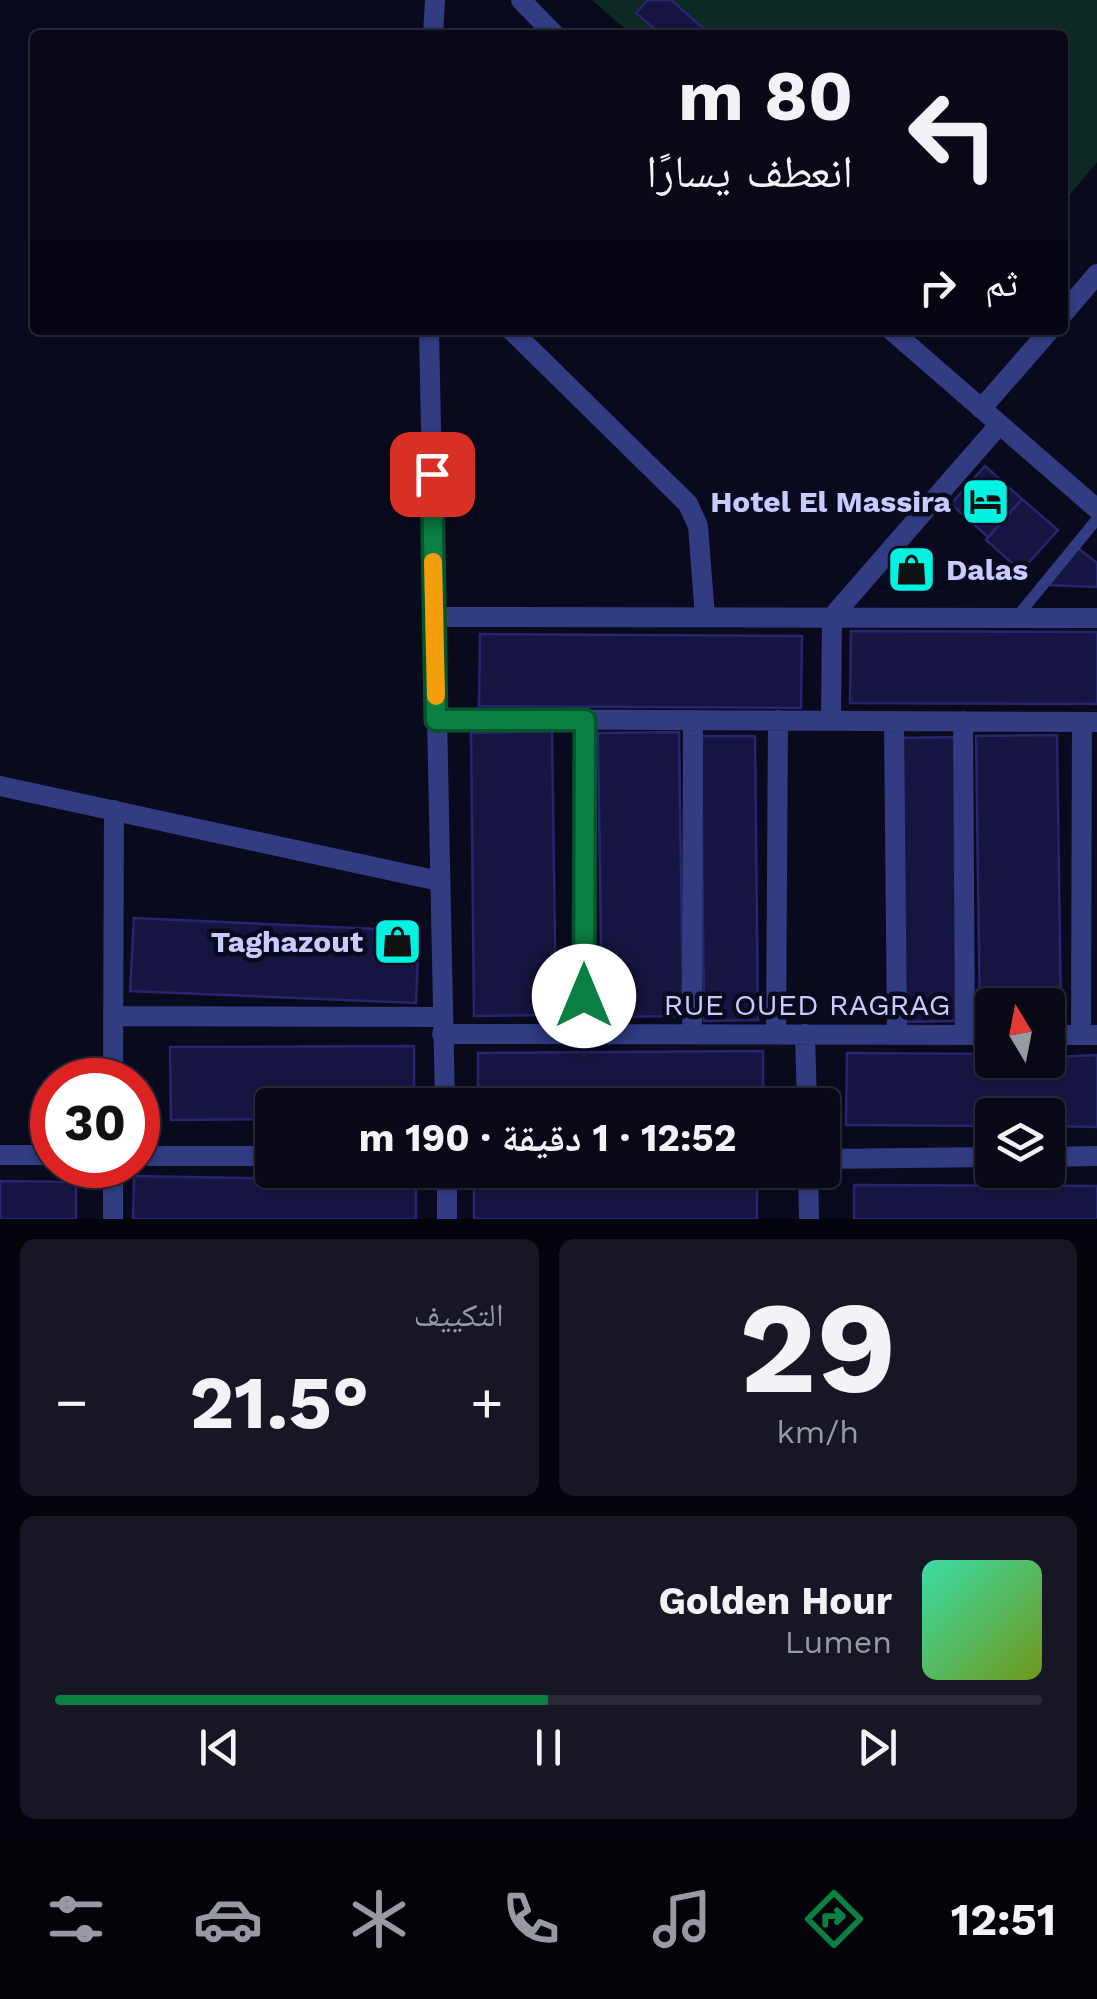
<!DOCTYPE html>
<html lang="ar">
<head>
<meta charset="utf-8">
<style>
	body { margin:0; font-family:"Work Sans","Noto Naskh Arabic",sans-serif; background:#161624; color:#f1f3f6; direction:rtl; height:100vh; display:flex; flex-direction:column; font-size:38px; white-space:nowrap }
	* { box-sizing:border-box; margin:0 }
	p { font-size:32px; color:#989aa1 }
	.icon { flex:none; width:55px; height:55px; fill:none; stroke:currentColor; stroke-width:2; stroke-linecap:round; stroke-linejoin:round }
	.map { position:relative; height:1219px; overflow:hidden; direction:ltr }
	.sheet { display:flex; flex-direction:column; gap:20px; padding:20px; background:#04040d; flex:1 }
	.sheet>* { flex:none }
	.top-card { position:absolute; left:30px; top:30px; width:1038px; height:305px; border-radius:10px; box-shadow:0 2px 8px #0004,0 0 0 2px #292936; direction:rtl; background:#080817; color:#f1f3f6; overflow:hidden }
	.needle { width:65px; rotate:350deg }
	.buttons { position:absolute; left:975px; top:988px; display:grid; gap:20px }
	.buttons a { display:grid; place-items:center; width:90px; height:90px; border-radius:10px; background:#080817; box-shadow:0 2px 8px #0004,0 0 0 2px #292936; font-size:50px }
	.speed { position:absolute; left:30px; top:1058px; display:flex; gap:20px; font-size:50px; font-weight:700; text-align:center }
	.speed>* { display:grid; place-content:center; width:130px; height:130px; border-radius:50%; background:#080817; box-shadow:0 2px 8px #0004,0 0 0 2px #292936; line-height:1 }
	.speed .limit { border:15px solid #d22; background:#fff; color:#111 }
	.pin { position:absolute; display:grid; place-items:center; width:85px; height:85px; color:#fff; margin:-42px; border-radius:20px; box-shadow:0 5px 15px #0006 }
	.me { position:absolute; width:110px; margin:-55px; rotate:0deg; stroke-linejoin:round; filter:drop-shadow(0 0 8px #0008) }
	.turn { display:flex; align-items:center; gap:35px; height:210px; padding:0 50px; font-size:45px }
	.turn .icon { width:130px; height:130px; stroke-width:2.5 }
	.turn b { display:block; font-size:70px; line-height:85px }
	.then { display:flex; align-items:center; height:95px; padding:0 50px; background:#0003; gap:20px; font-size:38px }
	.big { font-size:75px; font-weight:700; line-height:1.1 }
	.sheet .widget { flex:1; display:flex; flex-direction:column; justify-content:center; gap:15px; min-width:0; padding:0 35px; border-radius:15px; background:#161624 }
	.sheet .dial { align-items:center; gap:0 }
	.dial b { font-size:130px; line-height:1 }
	.song { display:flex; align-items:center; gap:30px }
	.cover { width:120px; height:120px; border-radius:15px; background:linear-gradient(135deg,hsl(160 70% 55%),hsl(80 70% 35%)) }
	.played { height:10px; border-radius:5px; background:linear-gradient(90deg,#0b8043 50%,#292936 50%) }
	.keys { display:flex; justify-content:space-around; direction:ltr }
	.heat { display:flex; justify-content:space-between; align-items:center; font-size:55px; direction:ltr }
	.sheet .tiles { flex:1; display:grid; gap:20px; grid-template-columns:1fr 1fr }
	.widget:last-child { grid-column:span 2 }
	.trip { position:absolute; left:255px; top:1088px; width:585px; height:100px; border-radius:10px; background:#080817; box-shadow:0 2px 8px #0004,0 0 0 2px #292936; font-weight:700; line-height:100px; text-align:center; direction:rtl }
	.menu { display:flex; height:160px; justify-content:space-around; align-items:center; background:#030309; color:#989aa1 }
	.menu .icon { width:70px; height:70px }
	.menu .selected { color:#0b8043 }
	.menu b { font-size:45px; color:#f1f3f6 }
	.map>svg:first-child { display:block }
</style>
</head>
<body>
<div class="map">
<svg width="1097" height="1219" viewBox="0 0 1097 1219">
	<rect width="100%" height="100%" fill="#0a0a1f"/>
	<path fill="#0d2923" d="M592 0H1097V162L1063 203 1062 35H632Z"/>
	<path fill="#161541" stroke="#27256f" stroke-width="2.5" d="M648 0H671L711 35H662L636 13Z
		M985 466 1022 499 988 537 951 504Z
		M1022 499 1058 530 1021 571 986 540Z
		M1078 548 1097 563V587L1046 585Z
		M851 631 1097 632V704L850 703Z
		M480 634 802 636 801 708 479 706Z
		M552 731 556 1015 474 1016 471 733Z
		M679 732 683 1016 602 1017 598 733Z
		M1057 735 1061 1018 1048 1019V1005H992V1019L980 1020 976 736Z
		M701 736H755L758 1020 704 1021Z
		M955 737 959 1021 905 1022 901 738Z
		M134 918 419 931 416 1003 130 991Z
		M414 1046V1105H272V1119L171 1120 170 1047Z
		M763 1051V1105H478V1053Z
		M847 1053 992 1054V1060L1097 1055V1127L1048 1126V1115H992V1126L846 1125Z
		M134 1176 416 1181V1219H133Z
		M0 1181 76 1182V1219H0Z
		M854 1185 1097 1186V1219H854Z
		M474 1186H757V1219H474Z"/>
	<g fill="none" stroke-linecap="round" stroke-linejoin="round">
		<path stroke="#313c82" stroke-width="11" d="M1016 618 1097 519"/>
		<path stroke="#313c82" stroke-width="20" d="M511 330 688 504 698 526 705 617
			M436 719 1097 722
			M831 721 832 617 999 425
			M894 721 897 1035
			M963 721 965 1035
			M113 1016 441 1017
			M442 1034 992 1035
			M584 1034 585 720
			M692 1034 693 720
			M776 1034 778 720
			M805 1034 807 1105
			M1048 1035H1097
			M1081 1035 1082 722
			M113 1080 114 810
			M113 1165V1219
			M447 1170V1219
			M808 1170 809 1219"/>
		<path stroke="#313c82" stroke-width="20" d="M521 0 555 35
			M433 35 435 0
			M1062 315 1097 274
			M429 330 445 1105
			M891 330 1097 509
			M981 409 1050 330
			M434 617 1097 618
			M0 786 439 881
			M0 1155H52
			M138 1156H272
			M1048 1157 1097 1156
			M822 1159 992 1157"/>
	</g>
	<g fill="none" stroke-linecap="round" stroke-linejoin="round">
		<defs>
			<path id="route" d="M432 474 436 720H585L584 996"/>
		</defs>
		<use href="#route" stroke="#07532c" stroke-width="25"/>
		<use href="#route" stroke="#0b8043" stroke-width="18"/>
		<path stroke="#f59e0b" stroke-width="18" d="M433 562 436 696"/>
	</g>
	<defs>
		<symbol id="hotel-square" viewBox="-11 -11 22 22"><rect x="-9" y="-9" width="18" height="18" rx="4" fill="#00f3e1" stroke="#0a0a1f"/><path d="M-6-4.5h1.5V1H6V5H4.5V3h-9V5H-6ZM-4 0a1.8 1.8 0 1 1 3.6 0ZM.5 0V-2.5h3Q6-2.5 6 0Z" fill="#111"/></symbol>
		<symbol id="shop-square" viewBox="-11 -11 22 22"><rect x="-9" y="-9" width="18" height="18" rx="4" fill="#00f3e1" stroke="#0a0a1f"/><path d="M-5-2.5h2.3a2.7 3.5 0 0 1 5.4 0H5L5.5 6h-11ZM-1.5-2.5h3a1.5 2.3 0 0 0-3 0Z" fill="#111"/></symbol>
	</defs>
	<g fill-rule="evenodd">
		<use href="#hotel-square" x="958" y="474" width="55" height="55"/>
		<use href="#shop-square" x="884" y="542" width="55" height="55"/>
		<use href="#shop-square" x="370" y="914" width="55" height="55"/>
	</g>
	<g text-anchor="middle" stroke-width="9" stroke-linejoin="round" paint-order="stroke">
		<g font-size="30" font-weight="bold" fill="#c8cbff" stroke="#0a0a1f" text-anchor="end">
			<text x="951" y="512">Hotel El Massira</text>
			<text x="946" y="580" text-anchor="start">Dalas</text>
			<text x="363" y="952">Taghazout</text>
		</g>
		<g font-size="30" fill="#c8cbff" stroke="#0a0a1f">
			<text x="807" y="1015">RUE OUED RAGRAG</text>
		</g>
	</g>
</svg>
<div class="buttons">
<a><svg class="needle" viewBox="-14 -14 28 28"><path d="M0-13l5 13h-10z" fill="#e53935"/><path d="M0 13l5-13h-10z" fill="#989aa1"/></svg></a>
<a><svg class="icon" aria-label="layers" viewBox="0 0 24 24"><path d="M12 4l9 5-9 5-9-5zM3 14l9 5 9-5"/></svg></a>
</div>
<div class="speed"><div class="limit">30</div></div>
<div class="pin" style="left:432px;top:474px;background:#d93025"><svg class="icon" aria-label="arrive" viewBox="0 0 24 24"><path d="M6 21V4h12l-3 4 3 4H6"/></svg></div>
<svg class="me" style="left:584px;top:996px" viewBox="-20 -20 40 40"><circle r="19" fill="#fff"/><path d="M0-13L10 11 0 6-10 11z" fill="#0b8043"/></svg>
<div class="trip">12:52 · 1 دقيقة · 190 m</div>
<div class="top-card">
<div class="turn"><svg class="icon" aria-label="left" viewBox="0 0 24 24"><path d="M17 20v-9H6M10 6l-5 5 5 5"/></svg><div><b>80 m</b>انعطف يسارًا</div></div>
<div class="then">ثم<svg class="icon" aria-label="right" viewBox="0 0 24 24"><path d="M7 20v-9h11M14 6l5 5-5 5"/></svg></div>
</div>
</div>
<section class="sheet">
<div class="tiles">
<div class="widget dial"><b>29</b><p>km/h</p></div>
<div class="widget"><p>التكييف</p>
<div class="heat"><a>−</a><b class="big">21.5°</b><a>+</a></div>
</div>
<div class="widget">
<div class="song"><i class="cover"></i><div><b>Golden Hour</b><p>Lumen</p></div></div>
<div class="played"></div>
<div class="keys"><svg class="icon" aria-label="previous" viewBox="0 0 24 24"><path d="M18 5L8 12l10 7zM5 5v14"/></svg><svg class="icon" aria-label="pause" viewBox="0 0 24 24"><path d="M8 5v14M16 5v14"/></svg><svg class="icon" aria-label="next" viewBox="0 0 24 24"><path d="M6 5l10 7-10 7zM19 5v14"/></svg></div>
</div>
</div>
</section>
<nav class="menu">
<b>12:51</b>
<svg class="icon selected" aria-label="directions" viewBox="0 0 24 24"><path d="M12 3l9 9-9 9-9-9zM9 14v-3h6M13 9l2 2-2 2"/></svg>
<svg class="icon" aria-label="music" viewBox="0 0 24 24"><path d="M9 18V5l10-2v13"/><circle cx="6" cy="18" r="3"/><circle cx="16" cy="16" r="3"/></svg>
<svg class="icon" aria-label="phone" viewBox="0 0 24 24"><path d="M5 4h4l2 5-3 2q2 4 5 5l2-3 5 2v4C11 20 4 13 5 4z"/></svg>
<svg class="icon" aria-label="climate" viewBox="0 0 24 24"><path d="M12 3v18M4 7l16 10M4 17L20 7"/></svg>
<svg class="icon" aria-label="car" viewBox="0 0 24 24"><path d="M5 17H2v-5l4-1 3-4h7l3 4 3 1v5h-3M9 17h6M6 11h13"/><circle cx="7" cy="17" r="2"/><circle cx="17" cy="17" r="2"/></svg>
<svg class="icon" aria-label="filters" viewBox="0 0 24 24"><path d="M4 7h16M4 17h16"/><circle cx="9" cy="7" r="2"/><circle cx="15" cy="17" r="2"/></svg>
</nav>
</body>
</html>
